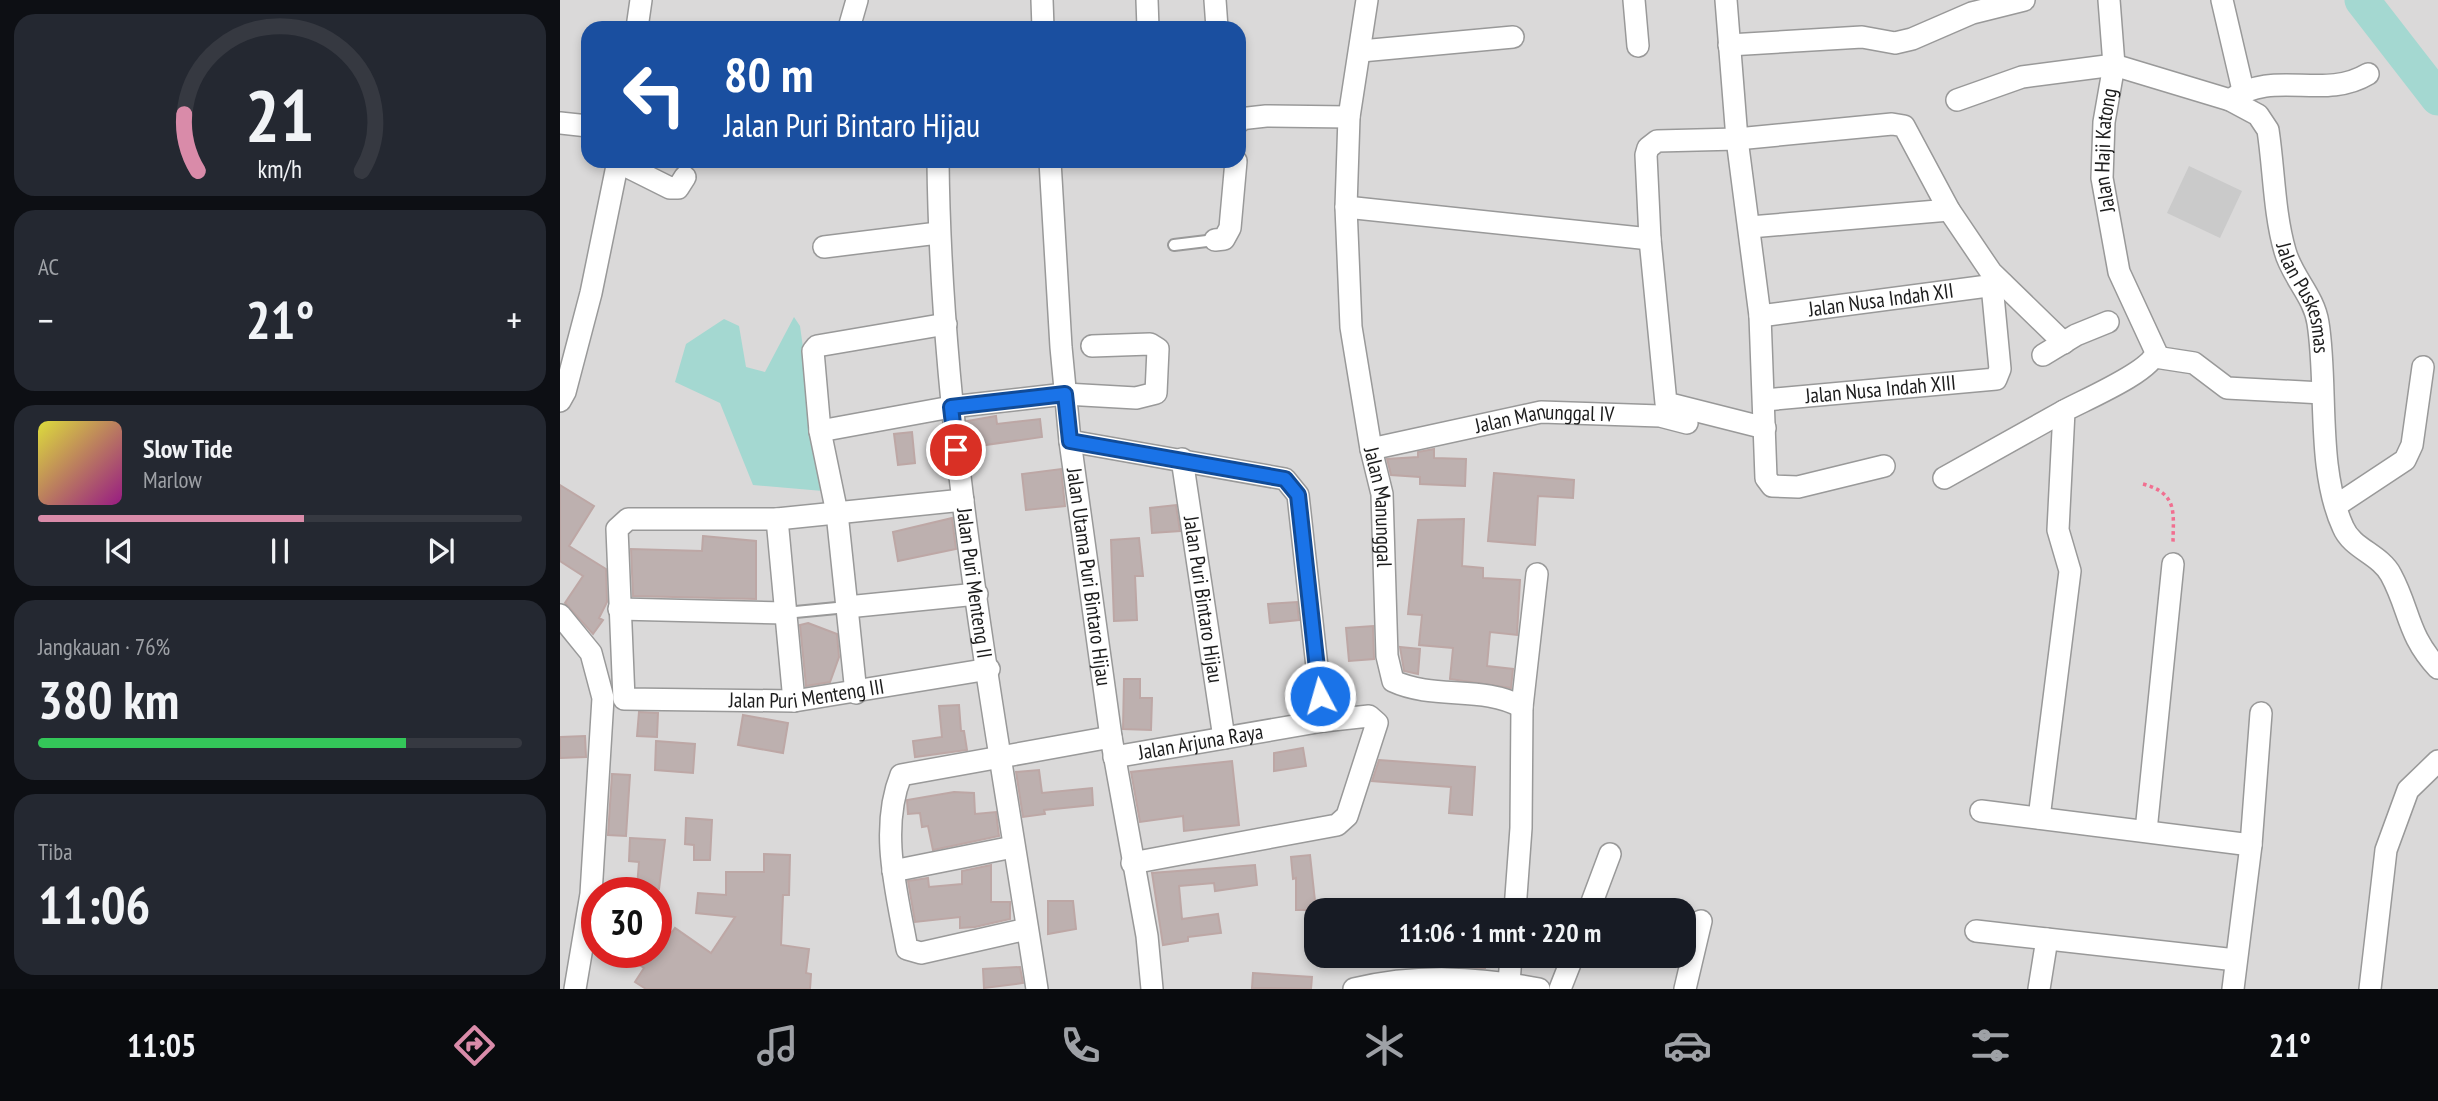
<!DOCTYPE html>
<html lang="id">
<head>
<meta charset="utf-8">
<style>
	body { margin:0; font-family:"PT Sans Narrow",sans-serif; background:#242831; color:#f1f3f6; height:100vh; display:flex; flex-direction:column; font-size:26px; white-space:nowrap }
	* { box-sizing:border-box; margin:0 }
	p { font-size:23px; color:#9ea1a6 }
	.icon { flex:none; width:38px; height:38px; fill:none; stroke:currentColor; stroke-width:2; stroke-linecap:round; stroke-linejoin:round }
	.map { position:relative; flex:1; overflow:hidden }
	.side { display:flex; flex-direction:column; gap:14px; padding:14px; background:#0d0f14; width:560px }
	.side>* { flex:none }
	.guide { position:absolute; left:21px; top:21px; width:665px; height:147px; border-radius:21px; box-shadow:0 4px 10px #0003; background:#1a4fa0; color:#fff; overflow:hidden }
	.speed { position:absolute; left:21px; top:877px; display:flex; gap:14px; font-size:35px; font-weight:700; text-align:center }
	.speed>* { display:grid; place-content:center; width:91px; height:91px; border-radius:50%; background:#171b24; box-shadow:0 4px 10px #0003; line-height:1 }
	.speed .limit { border:10px solid #d22; background:#fff; color:#111 }
	.pin { position:absolute; display:grid; place-items:center; width:60px; height:60px; color:#fff; margin:-30px; border:4px solid #fff; border-radius:50%; box-shadow:0 2px 7px #0007 }
	.me { position:absolute; width:77px; margin:-38px; rotate:354deg; stroke-linejoin:round; filter:drop-shadow(0 0 5px #0008) }
	.turn { display:flex; align-items:center; gap:24px; height:147px; padding:0 28px; font-size:32px }
	.turn .icon { width:91px; height:91px; stroke-width:2.5 }
	.turn b { display:block; font-size:49px; line-height:60px }
	.big { font-size:52px; font-weight:600; line-height:1.1 }
	.side .widget { flex:1; display:flex; flex-direction:column; justify-content:center; gap:10px; min-width:0; padding:0 24px; border-radius:21px; background:#242831 }
	.side .dial { align-items:center; gap:0 }
	.dial svg { height:182px; overflow:visible; fill:none; stroke:#363941; stroke-width:7; stroke-linecap:round; text-anchor:middle }
	.dial text { fill:#f1f3f6; stroke:none }
	.song { display:flex; align-items:center; gap:21px }
	.cover { width:84px; height:84px; border-radius:10px; background:linear-gradient(135deg,hsl(60 70% 55%),hsl(310 70% 35%)) }
	.played { height:7px; border-radius:4px; background:linear-gradient(90deg,#d98ba9 55%,#363941 55%) }
	.keys { display:flex; justify-content:space-around; direction:ltr }
	.heat { display:flex; justify-content:space-between; align-items:center; font-size:38px; direction:ltr }
	.charge { height:10px; border-radius:5px; background:linear-gradient(90deg,#34c759 76%,#363941 0) }
	.trip { position:absolute; left:744px; top:898px; width:392px; height:70px; border-radius:21px; background:#171b24; box-shadow:0 4px 10px #0003; font-weight:600; line-height:70px; text-align:center }
	.dock { display:flex; height:112px; justify-content:space-around; align-items:center; background:#090b0e; color:#9ea1a6 }
	.dock .icon { width:49px; height:49px }
	.dock .active { color:#d98ba9 }
	.dock b { font-size:32px; color:#f1f3f6 }
	main { display:flex; flex:1; min-height:0 }
	.map>svg:first-child { display:block }
</style>
</head>
<body>
<main>
<section class="side">
<div class="widget dial"><svg viewBox="0 0 100 80">
<path d="M14 69A42 42 0 1 1 86 69"/>
<path d="M14 69A42 42 0 0 1 8 44" stroke="#d98ba9"/>
<text x="50" y="56" font-size="32" font-weight="700">21</text>
<text x="50" y="72" font-size="11">km/h</text>
</svg></div>
<div class="widget"><p>AC</p>
<div class="heat"><a>−</a><b class="big">21°</b><a>+</a></div>
</div>
<div class="widget">
<div class="song"><i class="cover"></i><div><b>Slow Tide</b><p>Marlow</p></div></div>
<div class="played"></div>
<div class="keys"><svg class="icon" aria-label="previous" viewBox="0 0 24 24"><path d="M18 5L8 12l10 7zM5 5v14"/></svg><svg class="icon" aria-label="pause" viewBox="0 0 24 24"><path d="M8 5v14M16 5v14"/></svg><svg class="icon" aria-label="next" viewBox="0 0 24 24"><path d="M6 5l10 7-10 7zM19 5v14"/></svg></div>
</div>
<div class="widget"><p>Jangkauan · 76%</p><b class="big">380 km</b><div class="charge"></div></div>
<div class="widget"><p>Tiba</p><b class="big">11:06</b></div>
</section>
<div class="map">
<svg width="1878" height="989" viewBox="0 0 1878 989">
	<rect width="100%" height="100%" fill="#ece5e2"/>
	<path fill="#dad9d9" fill-rule="evenodd" d="M0 0H1878V989H0ZM28 28H679V161H28ZM37 892H96V952H37ZM756 910H1124V956H756Z"/>
	<path fill="#cacaca" d="M1629 166 1682 191 1660 238 1607 213Z"/>
	<path fill="#a4d8d1" d="M234 317 240 326 263 491 193 485 160 403 115 382 126 344 164 319 179 326 186 367 205 372Z"/>
	<g fill="none" stroke-linecap="round" stroke-linejoin="round">
		<path stroke="#a4d8d1" stroke-width="35" d="M1802 0 1878 98"/>
	</g>
	<path fill="#bdb0af" stroke="#bda7a5" stroke-width="2" d="M436 416 437 424 480 419 482 437 411 447 407 421Z
		M352 432 355 463 338 465 334 434Z
		M874 449V458L906 459 905 486 860 484V477L831 475 827 459 858 457V452Z
		M501 469 505 506 466 510 462 474Z
		M934 473 1014 480 1013 498 978 496 975 545 928 541Z
		M0 485 34 506 9 546 46 569 47 602 39 618 43 620 33 634 5 603 23 576 0 561Z
		M616 505 620 531 592 533 590 508Z
		M392 518 396 549 338 561 333 532Z
		M904 519 902 566 923 568V578L960 580 957 635 930 632 927 666 953 669 951 688 890 679 893 648 859 645 862 615 848 614 858 520Z
		M143 536 196 541V599L73 596 71 549 142 551Z
		M579 538 583 576H575L577 620 554 621 551 540Z
		M737 602 739 620 710 623 708 604Z
		M248 623 277 634 279 657 270 682 246 686 240 625Z
		M813 626 814 659 789 661 786 628Z
		M840 647 860 649 858 674 844 671Z
		M564 679H580V698H592L591 730 563 729Z
		M399 705 401 731H404L407 750 355 757 353 741 382 737 379 706Z
		M79 712 98 713 97 737 77 736Z
		M183 715 228 723 223 753 178 745Z
		M25 736 26 757 0 758V737Z
		M96 741 135 744 133 773 95 770Z
		M743 748 746 766 714 771V753Z
		M819 760 915 767 912 815 889 813 891 787 812 781Z
		M672 761 679 825 624 831 623 816 580 822 571 772Z
		M479 770 482 793 532 788 533 805 484 810 485 814 463 817 456 772Z
		M52 774 70 775 66 836 48 835Z
		M394 792 414 793 415 814 436 812 439 836 373 850 368 826 362 827 360 813 348 814 347 800Z
		M126 818 152 820 150 860H134V845L125 844Z
		M70 838 105 840 99 889 77 887 79 862 69 861Z
		M204 854 230 855 229 895H223L221 945 249 949 246 973 251 974 250 989H86L75 982 84 968 60 952H98L115 928 151 953 175 917 136 913 138 893 166 895V872H204Z
		M750 855 756 910H736V878L733 879 731 857Z
		M431 865V902H450V919L415 927 400 928V917L355 922 348 881 368 878 369 887 402 884V871Z
		M695 865 697 885 655 891 654 883 619 886 622 919 658 914 661 933 628 937V941L603 945 592 873Z
		M488 901H513L516 929 488 934Z
		M822 956H927L925 968 822 966Z
		M460 967 463 983 424 988 423 969Z
		M693 973 752 977 751 989 692 988Z"/>
	<g fill="none" stroke-linecap="round" stroke-linejoin="round">
		<defs>
			<path id="lane" d="M614 245 655 240
				M225 613 287 607"/>
			<g id="street">
				<path d="M482 0 483 28"/>
				<path d="M587 0 588 28"/>
				<path d="M655 0 657 28"/>
				<path id="s1" d="M807 0 789 117 786 207 791 327 811 449 822 494 827 656 833 681C874 700 923 685 962 707"/>
				<path d="M1074 0 1078 46"/>
				<path d="M1166 0 1177 139 1200 316 1206 478 1212 486 1238 487 1324 466"/>
				<path d="M1662 0 1683 90"/>
				<path d="M77 28 81 0"/>
				<path d="M289 28 297 0"/>
				<path d="M1169 45 1302 37 1335 43 1352 39 1412 13 1464 0"/>
				<path d="M801 51 953 37"/>
				<path id="s2" d="M1397 100 1462 77 1554 65 1670 100 1698 115 1708 130C1714 169 1714 213 1725 251 1732 277 1754 296 1758 323 1768 385 1756 468 1783 527 1792 549 1820 554 1831 575 1850 610 1847 635 1878 668"/>
				<path d="M1670 100C1714 68 1763 101 1808 74"/>
				<path d="M679 122V119L706 116 789 117"/>
				<path d="M0 123 28 126"/>
				<path id="s3" d="M378 161C381 439 435 715 477 989"/>
				<path id="s4" d="M490 161 501 347 510 441 551 737 587 936 592 989"/>
				<path d="M58 162 110 188H118L125 177"/>
				<path d="M786 207 1090 239"/>
				<path d="M1190 227 1389 210"/>
				<path d="M655 240 664 239 670 228 676 161"/>
				<path d="M264 247 378 233"/>
				<path id="s5" d="M1200 316 1443 284"/>
				<path d="M1483 355 1516 335 1548 322"/>
				<path d="M1595 357 1634 363 1667 388 1762 393"/>
				<path id="s6" d="M1205 400 1436 379 1440 369 1432 285"/>
				<path d="M0 401 5 392 31 293 58 161"/>
				<path d="M1205 428 1106 403 1090 239 1086 155 1088 148 1097 141 1177 139 1332 124 1344 126 1389 210 1431 272 1504 343"/>
				<path d="M260 431 391 407 505 394 576 398 596 393 598 349 590 344 532 346"/>
				<path d="M510 441 725 479 738 495 763 721"/>
				<path id="s7" d="M811 449 981 412 1100 416 1127 423"/>
				<path id="s8" d="M622 459 664 738"/>
				<path d="M1384 478 1504 411"/>
				<path id="s9" d="M403 500 217 519H68L57 529 64 699 234 701 429 669"/>
				<path d="M1777 505 1845 460 1852 445 1863 367"/>
				<path d="M217 519 234 701"/>
				<path d="M287 607 417 594"/>
				<path d="M59 609 225 613"/>
				<path d="M0 615 31 653 43 698 31 894 15 989"/>
				<path d="M296 693 277 513 260 431 253 351 257 346 386 324"/>
				<path id="s10" d="M554 757 763 721 809 716 817 723 787 816 777 825 572 863"/>
				<path d="M1421 811 1691 845"/>
				<path id="s11" d="M1479 818 1510 571 1498 530 1504 411C1524 400 1591 372 1596 352L1559 272 1542 178 1544 122 1554 65 1549 0"/>
				<path d="M1586 831 1613 564"/>
				<path d="M333 871 453 847"/>
				<path d="M955 910 961 828 962 707 977 574"/>
				<path d="M1029 910 1050 854"/>
				<path d="M467 929 361 953 347 949C337 893 319 830 341 775L551 737"/>
				<path d="M1416 931 1676 960"/>
				<path d="M949 983 951 956"/>
				<path d="M794 989C857 974 916 977 979 989"/>
				<path d="M1000 989 1013 956"/>
				<path d="M1125 989 1141 921"/>
				<path d="M1479 989 1487 939"/>
				<path d="M1673 989 1691 845 1701 713"/>
				<path d="M1810 989 1826 850 1848 790 1878 761"/>
			</g>
		</defs>
		<use href="#lane" stroke="#999" stroke-width="14"/>
		<use href="#street" stroke="#999" stroke-width="24"/>
		<path stroke="#f16f90" stroke-width="3.5" stroke-dasharray="3.5 3.5" stroke-linecap="butt" d="M1583 484C1619 494 1613 513 1613 545"/>
		<use href="#lane" stroke="#fff" stroke-width="10"/>
		<use href="#street" stroke="#fff" stroke-width="21"/>
	</g>
	<g fill="none" stroke-linecap="round" stroke-linejoin="round">
		<defs>
			<path id="route" d="M396 450 391 407 505 394 510 441 725 479 738 495 760 696"/>
		</defs>
		<use href="#route" stroke="#114b97" stroke-width="18"/>
		<use href="#route" stroke="#1a73e8" stroke-width="12"/>
	</g>
	<g text-anchor="middle" stroke-width="7" stroke-linejoin="round" paint-order="stroke">
		<g font-size="21" fill="#1c1c1c" stroke="#fff">
			<text dy="7" stroke="none"><textPath href="#s11" startOffset="733">Jalan Haji Katong</textPath></text>
			<text dy="7" stroke="none"><textPath href="#s2" startOffset="506">Jalan Puskesmas</textPath></text>
			<text dy="7" stroke="none"><textPath href="#s5" startOffset="122">Jalan Nusa Indah XII</textPath></text>
			<text dy="7" stroke="none"><textPath href="#s6" startOffset="116">Jalan Nusa Indah XIII</textPath></text>
			<text dy="7" stroke="none"><textPath href="#s7" startOffset="177">Jalan Manunggal IV</textPath></text>
			<text dy="7" stroke="none"><textPath href="#s1" startOffset="511">Jalan Manunggal</textPath></text>
			<text dy="7" stroke="none"><textPath href="#s4" startOffset="418">Jalan Utama Puri Bintaro Hijau</textPath></text>
			<text dy="7" stroke="none"><textPath href="#s3" startOffset="424">Jalan Puri Menteng II</textPath></text>
			<text dy="7" stroke="none"><textPath href="#s8" startOffset="142">Jalan Puri Bintaro Hijau</textPath></text>
			<text dy="7" stroke="none"><textPath href="#s9" startOffset="704">Jalan Puri Menteng III</textPath></text>
			<text dy="7" stroke="none"><textPath href="#s10" startOffset="88">Jalan Arjuna Raya</textPath></text>
		</g>
	</g>
</svg>
<div class="speed"><div class="limit">30</div></div>
<div class="pin" style="left:396px;top:450px;background:#d93025"><svg class="icon" aria-label="arrive" viewBox="0 0 24 24"><path d="M6 21V4h12l-3 4 3 4H6"/></svg></div>
<svg class="me" style="left:760px;top:696px" viewBox="-20 -20 40 40"><circle r="17" fill="#1a73e8" stroke="#fff" stroke-width="3"/><path d="M0-11L8 9 0 5-8 9z" fill="#fff"/></svg>
<div class="trip">11:06 · 1 mnt · 220 m</div>
<div class="guide">
<div class="turn"><svg class="icon" aria-label="left" viewBox="0 0 24 24"><path d="M17 20v-9H6M10 6l-5 5 5 5"/></svg><div><b>80 m</b>Jalan Puri Bintaro Hijau</div></div>
</div>
</div>
</main>
<nav class="dock">
<b>11:05</b>
<svg class="icon active" aria-label="directions" viewBox="0 0 24 24"><path d="M12 3l9 9-9 9-9-9zM9 14v-3h6M13 9l2 2-2 2"/></svg>
<svg class="icon" aria-label="music" viewBox="0 0 24 24"><path d="M9 18V5l10-2v13"/><circle cx="6" cy="18" r="3"/><circle cx="16" cy="16" r="3"/></svg>
<svg class="icon" aria-label="phone" viewBox="0 0 24 24"><path d="M5 4h4l2 5-3 2q2 4 5 5l2-3 5 2v4C11 20 4 13 5 4z"/></svg>
<svg class="icon" aria-label="climate" viewBox="0 0 24 24"><path d="M12 3v18M4 7l16 10M4 17L20 7"/></svg>
<svg class="icon" aria-label="car" viewBox="0 0 24 24"><path d="M5 17H2v-5l4-1 3-4h7l3 4 3 1v5h-3M9 17h6M6 11h13"/><circle cx="7" cy="17" r="2"/><circle cx="17" cy="17" r="2"/></svg>
<svg class="icon" aria-label="filters" viewBox="0 0 24 24"><path d="M4 7h16M4 17h16"/><circle cx="9" cy="7" r="2"/><circle cx="15" cy="17" r="2"/></svg>
<b>21°</b>
</nav>
</body>
</html>
